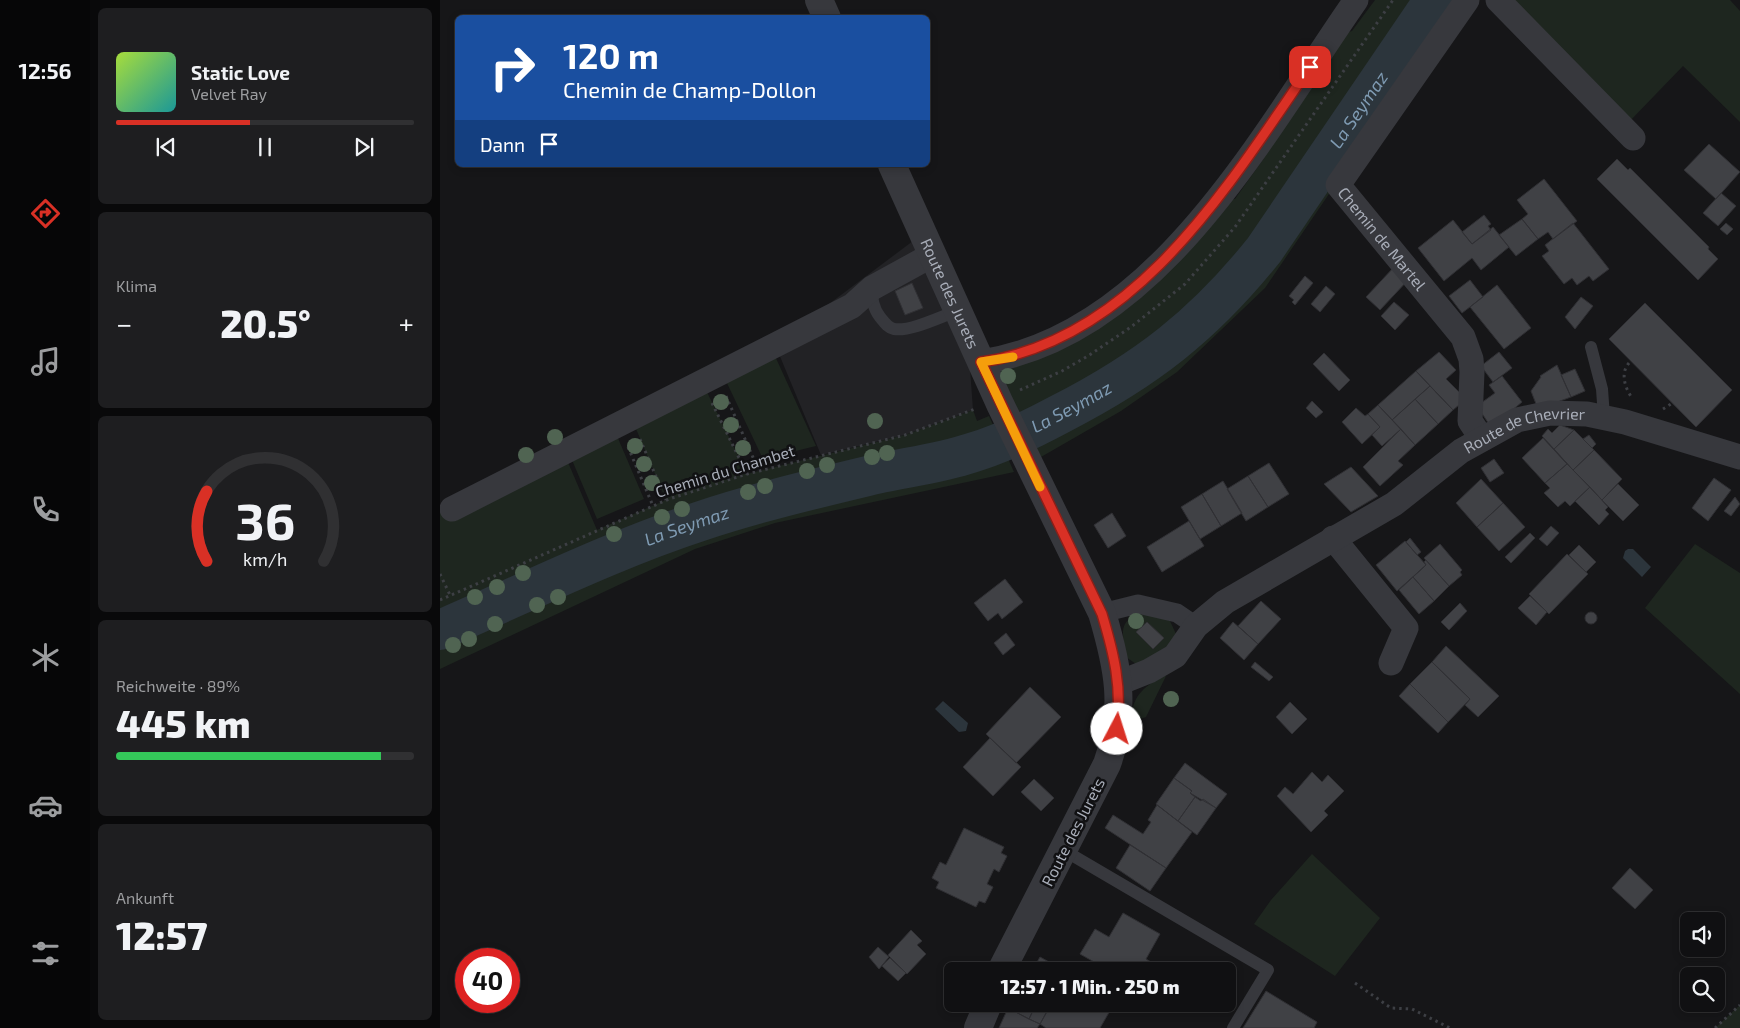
<!DOCTYPE html>
<html lang="de">
<head>
<meta charset="utf-8">
<style>
	body { margin:0; font-family:"Exo 2",sans-serif; background:#1e1e20; color:#f1f3f6; height:100vh; display:flex; flex-direction:column; font-size:19px; white-space:nowrap }
	* { box-sizing:border-box; margin:0 }
	p { font-size:16px; color:#9c9d9f }
	.icon { flex:none; width:28px; height:28px; fill:none; stroke:currentColor; stroke-width:2; stroke-linecap:round; stroke-linejoin:round }
	.map { position:relative; flex:1; overflow:hidden }
	.details { display:flex; flex-direction:column; gap:8px; padding:8px; background:#09090a; width:350px }
	.details>* { flex:none }
	.banner { position:absolute; left:15px; top:15px; width:475px; height:152px; border-radius:8px; box-shadow:0 2px 8px #0003,0 0 0 1px #303032; background:#1a4fa0; color:#fff; overflow:hidden }
	.buttons { position:absolute; left:1240px; top:912px; display:grid; gap:10px }
	.buttons a { display:grid; place-items:center; width:45px; height:45px; border-radius:8px; background:#101012; box-shadow:0 2px 8px #0003,0 0 0 1px #303032; font-size:25px }
	.speed { position:absolute; left:15px; top:948px; display:flex; gap:10px; font-size:25px; font-weight:700; text-align:center }
	.speed>* { display:grid; place-content:center; width:65px; height:65px; border-radius:50%; background:#101012; box-shadow:0 2px 8px #0003,0 0 0 1px #303032; line-height:1 }
	.speed .limit { border:8px solid #d22; background:#fff; color:#111 }
	.pin { position:absolute; display:grid; place-items:center; width:42px; height:42px; color:#fff; margin:-21px; border-radius:10px; box-shadow:0 2px 8px #0006 }
	.me { position:absolute; width:55px; margin:-28px; rotate:5deg; stroke-linejoin:round; filter:drop-shadow(0 0 4px #0008) }
	.turn { display:flex; align-items:center; gap:18px; height:105px; padding:0 25px; font-size:22px }
	.turn .icon { width:65px; height:65px; stroke-width:2.5 }
	.turn b { display:block; font-size:35px; line-height:42px }
	.then { display:flex; align-items:center; height:48px; padding:0 25px; background:#0003; gap:10px; font-size:19px }
	.big { font-size:38px; font-weight:800; line-height:1.1 }
	.details .card { flex:1; display:flex; flex-direction:column; justify-content:center; gap:8px; min-width:0; padding:0 18px; border-radius:8px; background:#1e1e20 }
	.details .dial { align-items:center; gap:0 }
	.dial svg { height:130px; overflow:visible; fill:none; stroke:#303032; stroke-width:7; stroke-linecap:round; text-anchor:middle }
	.dial text { fill:#f1f3f6; stroke:none }
	.song { display:flex; align-items:center; gap:15px }
	.cover { width:60px; height:60px; border-radius:8px; background:linear-gradient(135deg,hsl(80 70% 55%),hsl(180 70% 35%)) }
	.played { height:5px; border-radius:2px; background:linear-gradient(90deg,#d93025 45%,#303032 45%) }
	.keys { display:flex; justify-content:space-around; direction:ltr }
	.heat { display:flex; justify-content:space-between; align-items:center; font-size:28px; direction:ltr }
	.charge { height:8px; border-radius:4px; background:linear-gradient(90deg,#34c759 89%,#303032 0) }
	.trip { position:absolute; left:504px; top:962px; width:292px; height:50px; border-radius:8px; background:#101012; box-shadow:0 2px 8px #0003,0 0 0 1px #303032; font-weight:800; line-height:50px; text-align:center }
	main { display:flex; flex:1; min-height:0 }
	.menu { display:flex; flex-direction:column; width:90px; justify-content:space-around; align-items:center; background:#060607; color:#9c9d9f }
	.menu .icon { width:35px; height:35px }
	.menu .active { color:#d93025 }
	.menu b { font-size:22px; color:#f1f3f6 }
	.map>svg:first-child { display:block }
</style>
</head>
<body>
<main>
<nav class="menu">
<b>12:56</b>
<svg class="icon active" aria-label="directions" viewBox="0 0 24 24"><path d="M12 3l9 9-9 9-9-9zM9 14v-3h6M13 9l2 2-2 2"/></svg>
<svg class="icon" aria-label="music" viewBox="0 0 24 24"><path d="M9 18V5l10-2v13"/><circle cx="6" cy="18" r="3"/><circle cx="16" cy="16" r="3"/></svg>
<svg class="icon" aria-label="phone" viewBox="0 0 24 24"><path d="M5 4h4l2 5-3 2q2 4 5 5l2-3 5 2v4C11 20 4 13 5 4z"/></svg>
<svg class="icon" aria-label="climate" viewBox="0 0 24 24"><path d="M12 3v18M4 7l16 10M4 17L20 7"/></svg>
<svg class="icon" aria-label="car" viewBox="0 0 24 24"><path d="M5 17H2v-5l4-1 3-4h7l3 4 3 1v5h-3M9 17h6M6 11h13"/><circle cx="7" cy="17" r="2"/><circle cx="17" cy="17" r="2"/></svg>
<svg class="icon" aria-label="filters" viewBox="0 0 24 24"><path d="M4 7h16M4 17h16"/><circle cx="9" cy="7" r="2"/><circle cx="15" cy="17" r="2"/></svg>
</nav>
<section class="details">
<div class="card">
<div class="song"><i class="cover"></i><div><b>Static Love</b><p>Velvet Ray</p></div></div>
<div class="played"></div>
<div class="keys"><svg class="icon" aria-label="previous" viewBox="0 0 24 24"><path d="M18 5L8 12l10 7zM5 5v14"/></svg><svg class="icon" aria-label="pause" viewBox="0 0 24 24"><path d="M8 5v14M16 5v14"/></svg><svg class="icon" aria-label="next" viewBox="0 0 24 24"><path d="M6 5l10 7-10 7zM19 5v14"/></svg></div>
</div>
<div class="card"><p>Klima</p>
<div class="heat"><a>−</a><b class="big">20.5°</b><a>+</a></div>
</div>
<div class="card dial"><svg viewBox="0 0 100 80">
<path d="M14 69A42 42 0 1 1 86 69"/>
<path d="M14 69A42 42 0 0 1 14 26" stroke="#d93025"/>
<text x="50" y="56" font-size="32" font-weight="700">36</text>
<text x="50" y="72" font-size="11">km/h</text>
</svg></div>
<div class="card"><p>Reichweite · 89%</p><b class="big">445 km</b><div class="charge"></div></div>
<div class="card"><p>Ankunft</p><b class="big">12:57</b></div>
</section>
<div class="map">
<svg width="1300" height="1028" viewBox="0 0 1300 1028">
	<rect width="100%" height="100%" fill="#161618"/>
	<path fill="#222225" d="M473 241 530 368 533 410 465 435 381 455 339 354 385 307Z"/>
	<path fill="#1e261f" d="M935 0H1021L825 288 737 372 681 411 601 457 569 394 541 362 617 340 776 201 795 199 824 158 821 138 891 37 912 31Z
		M1069 0H1290L1300 11V122L1243 66 1187 124Z
		M335 356 376 446 323 459 286 381Z
		M265 388 307 474 465 435 533 410 537 421 549 416 574 472 335 523 255 549 0 669V509L121 446 157 530 226 500 194 424Z
		M177 436 204 499 157 519 132 460Z
		M1255 544 1300 573V694L1205 608Z
		M708 612 730 621 736 634 724 653 696 664 686 657C682 631 677 618 708 612Z
		M722 675 726 676 706 717 691 722C692 695 702 690 722 675Z
		M872 854 940 918 895 976 814 924 831 900Z
		M1300 1005V1028H1275Z"/>
	<path fill="#2c353c" d="M1188 549H1193L1211 567 1202 577 1183 558 1185 551Z
		M503 701 528 723 526 731 519 732 495 709Z"/>
	<g fill="none" stroke-linecap="round" stroke-linejoin="round">
		<path stroke="#2c353c" stroke-width="40" id="s1" d="M0 630C86 593 172 550 261 521 318 502 378 488 436 474 468 467 501 463 531 453 562 444 592 429 620 414 706 370 764 325 824 250L994 0"/>
	</g>
	<path fill="#404145" stroke="#303034" d="M1269 144 1300 172 1276 199 1244 170Z
		M1177 159 1188 170 1190 168 1269 247 1268 249 1278 259 1258 280 1157 179Z
		M1104 179 1137 221 1113 239 1108 232 1098 239 1082 219 1088 214 1077 200Z
		M1281 193 1296 206 1278 226 1263 213Z
		M1044 215 1051 224 1048 226 1051 230 1032 244 1022 232Z
		M1082 219 1098 239 1076 256 1059 235Z
		M1013 220 1032 244 1053 227 1069 247 1041 270 1032 258 1004 281 978 248Z
		M1133 223 1169 269 1153 281 1149 276 1137 285 1132 278 1124 284 1102 256 1109 251 1105 245Z
		M1286 223 1293 229 1287 235 1280 229Z
		M955 266 969 279 940 310 926 297Z
		M865 276 873 283 855 305 852 302 854 300 849 296Z
		M1030 280 1043 297 1022 313 1009 296Z
		M472 283 483 308 465 315 455 291Z
		M1057 285 1091 328 1064 349 1030 307Z
		M886 286 895 294 880 312 871 304Z
		M1141 297 1153 306 1135 329 1125 317Z
		M954 302 969 315 955 330 941 316Z
		M1205 303 1292 390 1256 427 1169 339Z
		M999 352 1016 370 1006 379 1026 399 1013 410 976 371Z
		M1059 352 1072 368 1053 382 1041 366Z
		M884 353 910 380 899 391 873 364Z
		M1117 365 1131 397 1098 409 1091 391 1101 377 1100 376Z
		M1135 369 1145 391 1131 397 1121 375Z
		M976 371 990 386 952 420 938 405Z
		M1062 376 1082 402 1070 412 1049 424 1037 406 1055 393 1049 385Z
		M990 386 1013 410 998 424 975 399Z
		M975 399 998 424 975 445 952 420Z
		M872 401 883 412 876 418 866 408Z
		M938 405 961 429 942 446 932 435 940 427 928 414Z
		M916 408 925 416 928 414 940 427 922 444 902 422Z
		M1120 425 1134 430 1114 449 1102 436 1108 429 1112 433Z
		M961 429 975 445 958 461 963 465 940 486 923 467Z
		M1134 430 1154 450 1133 470 1114 449Z
		M1149 435 1156 444 1152 448 1143 439Z
		M1103 438 1127 464 1105 483 1082 458Z
		M1154 450 1182 479 1162 500 1133 470Z
		M1054 459 1064 473 1050 482 1041 468Z
		M829 463 849 494 828 507 808 476Z
		M1127 464 1150 487 1130 506 1125 501 1118 507 1104 493 1110 488 1105 483Z
		M911 467 938 496 911 512 884 484Z
		M808 476 828 507 806 521 787 489Z
		M1274 478 1291 490 1268 521 1252 508Z
		M1041 479 1063 503 1037 527 1016 503Z
		M783 481 802 513 781 526 762 494Z
		M1178 484 1199 505 1183 521 1162 500Z
		M1150 487 1168 507 1165 510 1169 514 1159 525 1135 501Z
		M762 494 781 526 760 539 741 507Z
		M1295 497 1300 504 1291 516 1284 511Z
		M1063 503 1085 527 1059 551 1037 527Z
		M672 513 686 536 668 548 654 525Z
		M749 521 764 546 722 572 707 547Z
		M1111 526 1119 533 1107 546 1099 539Z
		M1090 533 1095 538 1071 563 1065 557Z
		M970 538 981 552 977 555 966 542Z
		M965 541 986 565 957 591 936 565Z
		M1000 544 1022 570 1020 572 1022 575 1009 586 984 558Z
		M1139 545 1156 562 1146 572 1129 555Z
		M1127 554 1148 574 1109 614 1089 594Z
		M986 560 1009 586 994 601 973 577 986 565 984 562Z
		M973 577 994 601 979 614 959 590Z
		M565 579 583 602 562 619 558 613 548 621 534 603Z
		M1090 596 1107 612 1096 625 1078 608Z
		M821 601 841 619 818 644 798 626Z
		M1020 603 1027 611 1009 630 1001 622Z
		M1145 618a6 6 0 1 1 12 0a6 6 0 1 1-12 0Z
		M707 622 724 638 713 649 696 632Z
		M793 622 818 644 804 660 780 638Z
		M566 633 575 645 563 655 554 643Z
		M1006 646 1059 696 1038 717 1025 705 1030 699 992 662Z
		M815 662 833 677 829 681 811 667Z
		M992 662 1030 699 1008 722 970 684Z
		M970 684 1008 722 998 733 959 696Z
		M590 687 621 717 576 763 546 734Z
		M850 702 867 719 852 734 836 717Z
		M550 738 581 767 553 796 523 767Z
		M745 763 787 794 776 808 750 793 752 791 734 778Z
		M872 772 882 782 888 775 904 791 884 811 888 815 871 832 837 796 845 787 853 794Z
		M734 778 752 791 750 793 755 797 738 821 716 804Z
		M594 779 614 798 601 811 581 792Z
		M755 797 761 801 763 799 776 808 757 835 738 821Z
		M717 805 752 832 726 868 665 828 673 815 703 834 711 822 708 820Z
		M524 828 564 847 561 853 567 856 559 872 554 869 547 884 553 887 545 903 539 901 536 907 496 888 499 882 492 878 500 862 506 865Z
		M690 845 726 868 710 891 676 868Z
		M1190 868 1213 890 1195 909 1172 888Z
		M683 913 720 934 706 959 711 962 705 971H670L640 954 655 929 669 937Z
		M471 930 482 941 477 945 486 954 467 974 448 955Z
		M438 947 449 957 439 969 429 957Z
		M600 957 620 968 618 971H592Z
		M450 958 466 973 458 981 442 966Z
		M826 991 877 1022 874 1028H803Z
		M569 1004H596L589 1019 568 1008Z
		M596 1004 609 1008 600 1024 589 1019Z
		M611 1004H662L671 1009 660 1028H606L600 1024Z
		M568 1008 589 1019 600 1024 597 1028H559Z"/>
	<g fill="none" stroke-linecap="round" stroke-linejoin="round">
		<path stroke="#3d3f44" stroke-width="3" stroke-dasharray="2.5 4" stroke-linecap="butt" d="M1189 363C1180 373 1185 388 1192 398
			M580 390 622 371 648 356 691 327 745 284 795 227 953 0
			M286 396 319 471
			M272 403 307 474
			M1223 409 1231 404
			M200 439 226 500
			M188 447 213 506
			M0 574 10 595
			M0 600 229 499 307 474 465 435 535 409
			M915 983 951 1008 972 1009 1010 1028
			M1275 1028 1300 1005"/>
		<path stroke="#37383d" stroke-width="12" d="M432 288C432 299 433 308 440 317 444 322 448 328 454 329 470 332 502 316 517 311
			M1151 347 1162 389 1164 417
			M625 851 828 970 793 1028"/>
		<path stroke="#37383d" stroke-width="19" d="M662 613 698 604 737 613 756 626"/>
		<g stroke="#37383d" stroke-width="25">
			<path id="s2" d="M1027 0 898 185 1023 337 1031 359 1032 372 1030 421 1042 439"/>
			<path d="M1058 0 1193 138"/>
			<path d="M541 362C717 336 823 133 916 0"/>
			<path d="M12 509 412 306 432 288 492 255"/>
			<path d="M893 538 966 628 951 663"/>
			<path id="s3" d="M679 683 709 671 735 656 756 626 785 602 954 504 1021 451 1077 420 1110 413 1147 414 1185 422 1300 457"/>
		</g>
		<g stroke="#37383d" stroke-width="28">
			<path d="M379 0 387 18"/>
			<path id="s4" d="M452 165 560 404 662 613C678 667 687 709 667 764L561 971"/>
			<path d="M538 1028 548 1004"/>
		</g>
	</g>
	<g fill="#506452">
		<circle cx="568" cy="376" r="8"/>
		<circle cx="281" cy="402" r="8"/>
		<circle cx="435" cy="421" r="8"/>
		<circle cx="291" cy="425" r="8"/>
		<circle cx="115" cy="437" r="8"/>
		<circle cx="195" cy="446" r="8"/>
		<circle cx="303" cy="448" r="8"/>
		<circle cx="447" cy="453" r="8"/>
		<circle cx="86" cy="455" r="8"/>
		<circle cx="432" cy="457" r="8"/>
		<circle cx="204" cy="464" r="8"/>
		<circle cx="387" cy="465" r="8"/>
		<circle cx="367" cy="471" r="8"/>
		<circle cx="212" cy="483" r="8"/>
		<circle cx="325" cy="486" r="8"/>
		<circle cx="308" cy="492" r="8"/>
		<circle cx="242" cy="509" r="8"/>
		<circle cx="222" cy="517" r="8"/>
		<circle cx="174" cy="534" r="8"/>
		<circle cx="83" cy="573" r="8"/>
		<circle cx="57" cy="587" r="8"/>
		<circle cx="35" cy="597" r="8"/>
		<circle cx="118" cy="597" r="8"/>
		<circle cx="97" cy="605" r="8"/>
		<circle cx="696" cy="621" r="8"/>
		<circle cx="55" cy="624" r="8"/>
		<circle cx="29" cy="639" r="8"/>
		<circle cx="13" cy="645" r="8"/>
		<circle cx="731" cy="699" r="8"/>
	</g>
	<g fill="none" stroke-linecap="round" stroke-linejoin="round">
		<defs>
			<path id="route" d="M677 729C682 686 674 654 662 614L541 362C696 340 788 186 870 67"/>
		</defs>
		<use href="#route" stroke="#8d1f18" stroke-width="12"/>
		<use href="#route" stroke="#d93025" stroke-width="9"/>
		<path stroke="#f59e0b" stroke-width="9" d="M573 357 541 362 600 487"/>
	</g>
	<g text-anchor="middle" stroke-width="5" stroke-linejoin="round" paint-order="stroke">
		<g font-size="16" fill="#a8adb8" stroke="#111113">
			<text dy="6" stroke="none"><textPath href="#s2" startOffset="295">Chemin de Martel</textPath></text>
			<text dy="6" stroke="none"><textPath href="#s4" startOffset="141">Route des Jurets</textPath></text>
			<text dy="6" stroke="none"><textPath href="#s3" startOffset="486">Route de Chevrier</textPath></text>
			<text transform="translate(285 471) rotate(-17)" y="6">Chemin du Chambet</text>
			<text transform="translate(633 832) rotate(-63)" y="6">Route des Jurets</text>
		</g>
		<g font-size="18" font-style="italic" fill="#7f9bb3" stroke="#111113">
			<text dy="6" stroke="none"><textPath href="#s1" startOffset="1092">La Seymaz</textPath></text>
			<text dy="6" stroke="none"><textPath href="#s1" startOffset="672">La Seymaz</textPath></text>
			<text dy="6" stroke="none"><textPath href="#s1" startOffset="268">La Seymaz</textPath></text>
		</g>
	</g>
</svg>
<div class="buttons">
<a><svg class="icon" aria-label="sound" viewBox="0 0 24 24"><path d="M4 9h4l5-4v14l-5-4H4zM17 9q2 3 0 6"/></svg></a>
<a><svg class="icon" aria-label="search" viewBox="0 0 24 24"><circle cx="10" cy="10" r="6"/><path d="M15 15l6 6"/></svg></a>
</div>
<div class="speed"><div class="limit">40</div></div>
<div class="pin" style="left:870px;top:67px;background:#d93025"><svg class="icon" aria-label="arrive" viewBox="0 0 24 24"><path d="M6 21V4h12l-3 4 3 4H6"/></svg></div>
<svg class="me" style="left:677px;top:729px" viewBox="-20 -20 40 40"><circle r="19" fill="#fff"/><path d="M0-13L10 11 0 6-10 11z" fill="#d93025"/></svg>
<div class="trip">12:57 · 1 Min. · 250 m</div>
<div class="banner">
<div class="turn"><svg class="icon" aria-label="right" viewBox="0 0 24 24"><path d="M7 20v-9h11M14 6l5 5-5 5"/></svg><div><b>120 m</b>Chemin de Champ-Dollon</div></div>
<div class="then">Dann<svg class="icon" aria-label="arrive" viewBox="0 0 24 24"><path d="M6 21V4h12l-3 4 3 4H6"/></svg></div>
</div>
</div>
</main>
</body>
</html>
